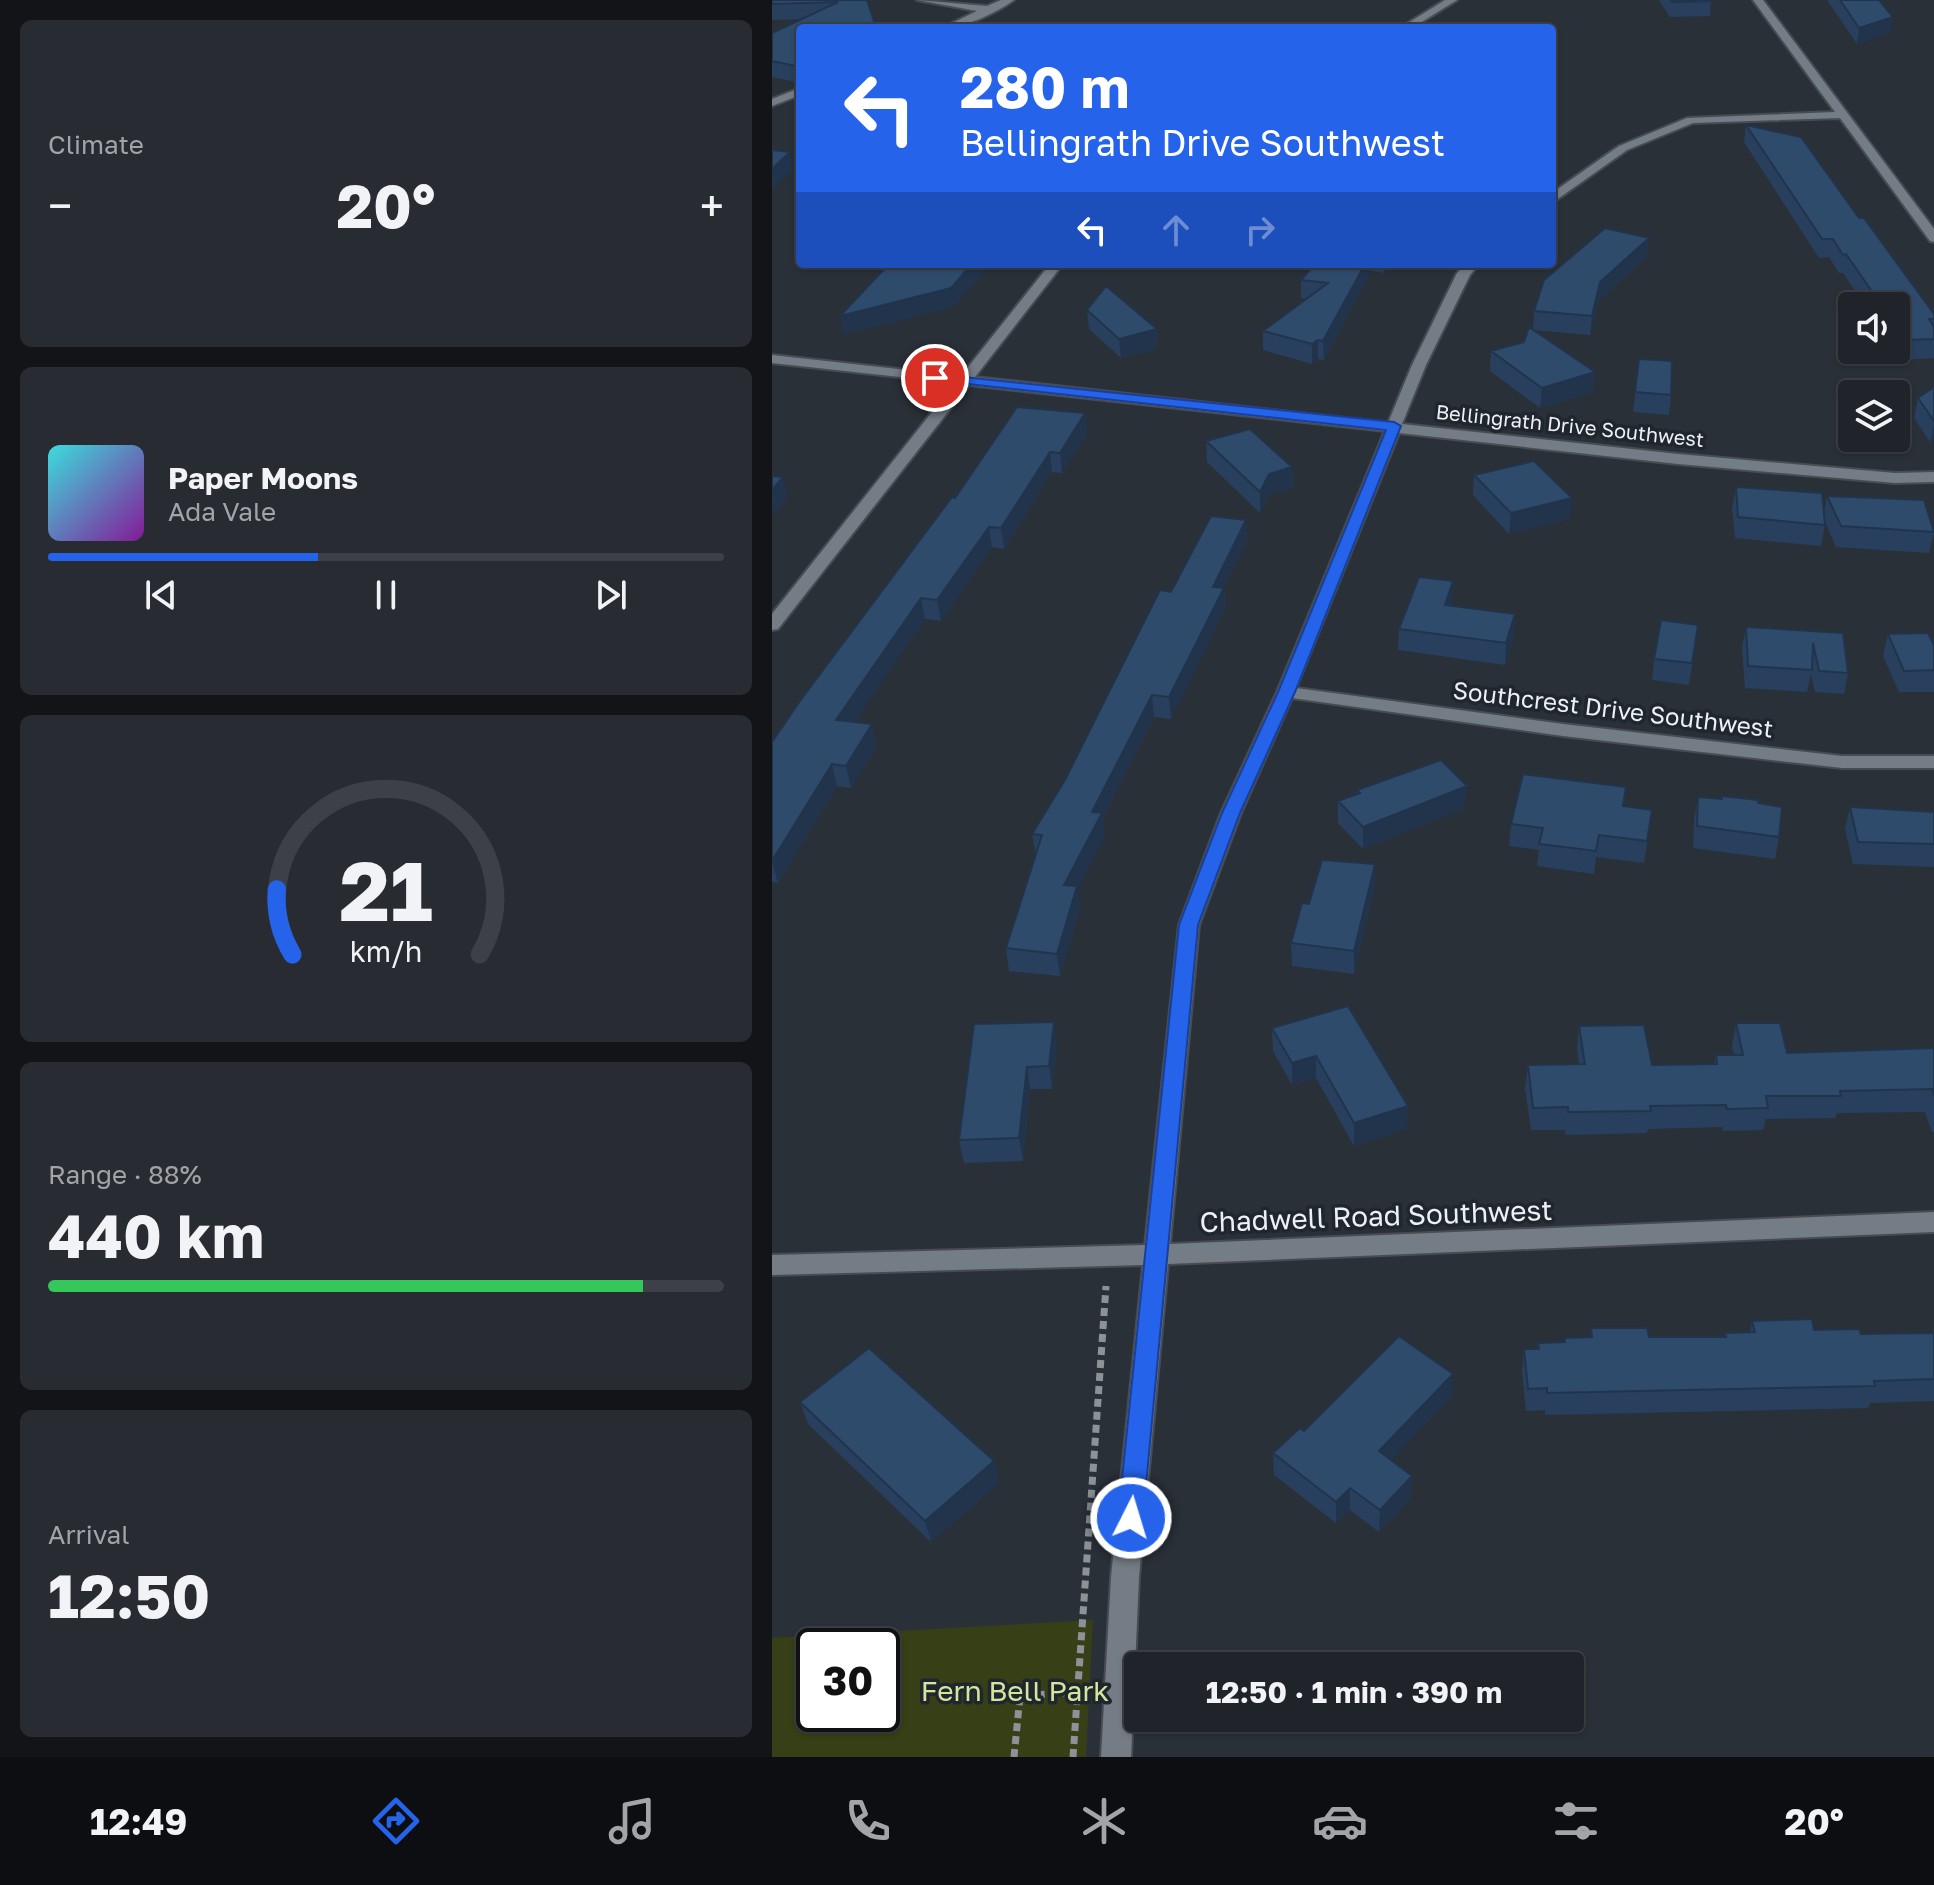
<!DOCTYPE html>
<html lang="en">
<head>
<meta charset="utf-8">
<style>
	body { margin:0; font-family:"Golos Text",sans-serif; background:#282c32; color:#f1f3f6; height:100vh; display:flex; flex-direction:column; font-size:30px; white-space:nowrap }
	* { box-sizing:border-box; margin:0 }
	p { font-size:26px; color:#a2a4a8 }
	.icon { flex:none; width:44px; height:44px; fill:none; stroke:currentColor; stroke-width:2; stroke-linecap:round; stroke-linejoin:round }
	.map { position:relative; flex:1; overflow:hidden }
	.details { display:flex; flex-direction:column; gap:20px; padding:20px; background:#121417; width:772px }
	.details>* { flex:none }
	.hud { position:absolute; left:24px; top:24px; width:760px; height:244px; border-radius:8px; box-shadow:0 2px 6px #0004,0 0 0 2px #3d4147; background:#2563eb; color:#fff; overflow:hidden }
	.controls { position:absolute; left:1066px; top:292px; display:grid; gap:16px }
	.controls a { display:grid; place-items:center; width:72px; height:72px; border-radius:8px; background:#20242a; box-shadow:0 2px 6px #0004,0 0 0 2px #3d4147; font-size:40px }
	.speed { position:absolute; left:24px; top:1628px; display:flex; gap:16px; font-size:40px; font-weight:700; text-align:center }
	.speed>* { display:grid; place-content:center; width:104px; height:104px; border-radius:50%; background:#20242a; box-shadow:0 2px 6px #0004,0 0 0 2px #3d4147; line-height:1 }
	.speed .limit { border:4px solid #111; border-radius:12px; background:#fff; color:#111 }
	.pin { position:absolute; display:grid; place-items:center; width:68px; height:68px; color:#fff; margin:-34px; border:4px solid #fff; border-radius:50%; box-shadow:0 2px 8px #0007 }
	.me { position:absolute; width:88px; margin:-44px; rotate:5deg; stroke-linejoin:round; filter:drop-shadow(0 0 6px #0008) }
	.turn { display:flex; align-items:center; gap:28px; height:168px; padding:0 32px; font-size:36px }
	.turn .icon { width:104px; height:104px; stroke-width:2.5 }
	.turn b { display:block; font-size:56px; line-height:68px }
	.lanes { display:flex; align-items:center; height:76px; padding:0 32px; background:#0003; justify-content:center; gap:40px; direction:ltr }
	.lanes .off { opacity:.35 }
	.big { font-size:60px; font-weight:700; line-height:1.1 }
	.details .card { flex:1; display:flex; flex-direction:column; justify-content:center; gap:12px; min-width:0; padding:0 28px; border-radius:12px; background:#282c32 }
	.details .dial { align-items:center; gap:0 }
	.dial svg { height:208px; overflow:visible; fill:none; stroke:#3d4147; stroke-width:7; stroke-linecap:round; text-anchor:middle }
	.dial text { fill:#f1f3f6; stroke:none }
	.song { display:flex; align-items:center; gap:24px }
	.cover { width:96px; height:96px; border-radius:12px; background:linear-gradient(135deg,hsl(180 70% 55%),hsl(290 70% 35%)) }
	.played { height:8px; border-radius:4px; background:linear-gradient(90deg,#2563eb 40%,#3d4147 40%) }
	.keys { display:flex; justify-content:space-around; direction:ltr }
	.heat { display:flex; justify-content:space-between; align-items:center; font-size:44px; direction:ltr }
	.charge { height:12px; border-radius:6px; background:linear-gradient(90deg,#34c759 88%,#3d4147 0) }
	.trip { position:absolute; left:352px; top:1652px; width:460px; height:80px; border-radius:8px; background:#20242a; box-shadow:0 2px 6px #0004,0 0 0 2px #3d4147; font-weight:700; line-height:80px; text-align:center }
	.menu { display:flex; height:128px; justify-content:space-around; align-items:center; background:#0d0e11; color:#a2a4a8 }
	.menu .icon { width:56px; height:56px }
	.menu .on { color:#2563eb }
	.menu b { font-size:36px; color:#f1f3f6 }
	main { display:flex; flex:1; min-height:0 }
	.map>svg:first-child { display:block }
</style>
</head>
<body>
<main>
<section class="details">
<div class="card"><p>Climate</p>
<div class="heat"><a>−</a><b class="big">20°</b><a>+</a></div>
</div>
<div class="card">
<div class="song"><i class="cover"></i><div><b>Paper Moons</b><p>Ada Vale</p></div></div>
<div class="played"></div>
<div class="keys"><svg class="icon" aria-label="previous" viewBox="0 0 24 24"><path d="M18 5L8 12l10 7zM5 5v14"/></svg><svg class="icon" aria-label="pause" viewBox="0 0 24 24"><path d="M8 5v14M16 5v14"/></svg><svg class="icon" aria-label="next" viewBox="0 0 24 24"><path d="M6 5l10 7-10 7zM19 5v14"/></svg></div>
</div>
<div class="card dial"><svg viewBox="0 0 100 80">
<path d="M14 69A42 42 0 1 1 86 69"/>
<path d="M14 69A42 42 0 0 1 8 44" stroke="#2563eb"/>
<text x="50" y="56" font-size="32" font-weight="700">21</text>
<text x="50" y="72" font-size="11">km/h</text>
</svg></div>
<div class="card"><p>Range · 88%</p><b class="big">440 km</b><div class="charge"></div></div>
<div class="card"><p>Arrival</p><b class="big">12:50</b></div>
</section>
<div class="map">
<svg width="1162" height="1757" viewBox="0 0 1162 1757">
	<rect width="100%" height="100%" fill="#2a3038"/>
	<path fill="#373f16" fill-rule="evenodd" d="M321 1620 314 1757H0V1638ZM42 1646H110V1714H42Z"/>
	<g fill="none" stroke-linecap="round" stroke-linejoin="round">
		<defs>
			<path id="minor" d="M145 0 215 6 229 0H242C224 13 193 28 170 28L205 11Z
				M673 0H685L640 28H628Z
				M981 0H991L1162 229V242L1158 241 1068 118 921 123 855 150 780 203V193L847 146 915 118 1063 112Z
				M28 88V95L0 106V99Z
				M278 264H291L203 377 616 423 640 365 685 273 694 264H707L698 275 654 365 630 424 906 454 1123 473 1162 472V482L1123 483 906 464 627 433 524 688 791 724 1070 756H1162V768H1070L791 736 520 698 469 813 427 925 398 1244 1162 1212V1232L396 1264 367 1577 359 1757H329L339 1577 371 1265 0 1275V1255L373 1245 407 925 449 813 505 692 613 431 197 385 6 629 0 630V614L183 383 0 363V355L189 376Z"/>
		</defs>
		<use href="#minor" stroke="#474c53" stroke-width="4"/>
		<path stroke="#8d9299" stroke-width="7" stroke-dasharray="8 5" stroke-linecap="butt" d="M242 1757 248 1696 305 1692
			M301 1757 334 1286"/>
		<use href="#minor" fill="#747c85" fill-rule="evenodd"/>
	</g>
	<path fill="#28405d" d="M0 0H95L28 28V83L0 77V33L30 19 0 20Z
		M887 0H939L938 16 898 17Z
		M1055 0H1107L1118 33 1085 44Z
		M974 125 1087 218 1162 314V358L1131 360 1123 350H1124V306H1093L1071 273H1067L1057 257 1047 258 972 142Z
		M875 257 826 301 818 335 761 330 823 372 821 392 768 408 718 371 719 351 752 342 761 330 762 311Z
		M543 264H619L612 273 599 271 552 360 546 359 540 364 491 350V331L534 299 529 298V280Z
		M315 310 385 329 386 348 349 358 317 329Z
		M867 359 899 395 897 415 861 412Z
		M1162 387V439L1158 442 1142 418 1146 398Z
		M313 413 315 433 290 473 280 472 232 549 220 547 169 621 153 619 82 722 105 746 79 788 65 786 6 883 0 882V742L183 498Z
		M434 441 520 467 521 488 497 494 488 513 435 462Z
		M702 475 798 519 737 534 701 495Z
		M964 487 1052 514 1055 496 1162 532 1157 553 1064 547 1052 519 1053 525 1049 546 963 538 960 508Z
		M474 520 475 541 452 588 453 609 399 719 382 717 331 818 333 835 306 888 308 909 288 976 237 971 234 948 264 855 260 834 293 780 399 592Z
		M681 581 679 605 742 635 733 665 626 650 627 629Z
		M926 625 917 685 880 680 882 659Z
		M974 627 1071 633 1076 673 1072 694 1043 692 1039 674 1035 692 973 688 970 648Z
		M1116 634 1162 645V692H1127L1111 656Z
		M854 787 852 806 880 810 872 863 824 857 822 874 765 866 767 850 737 846 739 824Z
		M585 790 693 808 591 849 566 823V801L585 794Z
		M926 797 986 803 1007 837 1003 859 921 848 922 819Z
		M1078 807 1162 812V867L1081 864 1073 829Z
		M603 864V887L582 974 520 966 519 943 537 904Z
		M576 1006 635 1128 582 1146 544 1078 520 1085 501 1051 500 1028Z
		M964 1023 1015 1053 1162 1048V1132H1160L1153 1112 1065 1113 1063 1118 994 1119 991 1130 951 1131 950 1127 876 1129 875 1133 794 1135 793 1130H759L753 1088 756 1065H807L805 1048 807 1026 880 1065 942 1064 944 1055H962L960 1046Z
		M202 1024 285 1045 280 1089H258L251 1161 192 1163 187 1140Z
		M980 1321 1042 1330 1089 1334 1161 1333 1162 1329V1401L1098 1403 1096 1408 773 1415V1410L754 1411 750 1371 752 1349H765L766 1343 792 1342V1338L818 1337 819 1328 877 1337H952L953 1333 978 1332Z
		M680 1396 619 1460 639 1498 607 1532 578 1510 564 1523 502 1475 501 1453 532 1431Z
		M28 1402 222 1461 227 1483 159 1542 36 1424Z"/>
	<path fill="#21344c" d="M1121 17 1118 33 1085 44 1087 28Z
		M18 152 21 169 0 190V169Z
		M877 238 875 257 826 301 818 335 820 316 828 282Z
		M200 264H219L182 307 71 335 68 316Z
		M593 264H599V271L552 360 551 341Z
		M612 264H619L612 273Z
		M385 329 386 348 349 358 347 339Z
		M546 340V359L540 364V344Z
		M823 372 821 392 768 408 770 388Z
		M313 413 315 433 290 473 288 453Z
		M1162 425V439L1158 442Z
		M278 452 280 472 232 549 229 528Z
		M520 467 521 488 497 494 488 513V492L497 474Z
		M11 477 16 497 0 516V490Z
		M800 498 798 519 737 534 739 513Z
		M474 520 475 541 452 588 453 609 399 719 397 697 441 587Z
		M217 527 220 547 169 621 165 600Z
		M681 581 680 602 672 626 673 605Z
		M149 598 153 619 69 742 64 720Z
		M743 614 742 635 733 665 734 643Z
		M380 695 382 717 331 818 333 835 306 888 308 909 288 976 285 954 292 885 320 812Z
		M100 724 105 746 79 788 74 766Z
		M60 764 65 786 6 883 0 861Z
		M695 786 693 808 591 849V827Z
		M603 864V887L582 974V951Z
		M282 1022 285 1045 280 1089 277 1066Z
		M544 1056V1078L520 1085V1063Z
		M255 1067 258 1089 251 1161 247 1138Z
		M636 1106 635 1128 582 1146V1123Z
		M681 1374 680 1396 607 1473V1451Z
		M222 1461 227 1483 159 1542 153 1521Z
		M640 1476 639 1498 607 1532 608 1510Z
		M578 1488V1510L564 1523V1502Z"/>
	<path fill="#2f4b6c" stroke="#21344c" stroke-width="2" d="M0 0H95L104 28H28V67L0 61V33L66 2 0 4Z
		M899 0H939L940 1 900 2Z
		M1068 0H1107L1121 17 1087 28Z
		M974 125 1029 137 1087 218H1092L1162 314V319H1157L1162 327V339L1135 340 1130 335 1124 327V306H1110L1074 254 1071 255 1061 239H1050Z
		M0 150 18 152 0 169Z
		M833 228 877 238 828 282 820 316 762 311 772 280Z
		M117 264H200L179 288 68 316Z
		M543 264H593L551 341 546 340 540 344 491 331 556 283 529 280Z
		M334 286 385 329 347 339 315 310Z
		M757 327 823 372 770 388 719 351 752 342Z
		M867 359 900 361 899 395 863 392Z
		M1162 387V421L1146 398Z
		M245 407 313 413 288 453 278 452 229 528 217 527 165 600 149 598 64 720 100 724 74 766 60 764 0 861V742L28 701 180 497 183 498Z
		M478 429 520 467 497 474 488 492 434 441Z
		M762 461 800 498 739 513 702 475Z
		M0 476 11 477 0 490Z
		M964 487 1050 493 1053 525 966 517Z
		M1055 496 1152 500 1162 532 1069 526Z
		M439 516 474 520 441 587 452 588 397 697 380 695 320 812 330 813 292 885 305 886 285 954 234 948 270 835 260 834 293 780 388 590 399 592Z
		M647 577 681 581 673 605 743 614 734 643 627 629Z
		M889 620 926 625 920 663 882 659Z
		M974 627 1071 633 1076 673 1047 671 1041 643 1040 670 976 666Z
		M1156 633 1162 645V670L1132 671 1116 634Z
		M669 760 695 786 591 827 566 801 588 793 585 790Z
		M751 774 854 787 851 806 880 810 875 841 827 835 824 851 767 844 771 828 739 824Z
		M950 796 986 800V803L1010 807 1007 837 925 826 926 797 950 799Z
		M1078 807 1162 812V844L1086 842Z
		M550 860 603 864 582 951 519 943 530 903 537 904Z
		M576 1006 636 1106 582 1123 544 1056 520 1063 500 1028Z
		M282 1022 277 1066 255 1067 247 1138 187 1140 202 1024Z
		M964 1023H1008L1015 1053 1162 1048V1096L1160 1089 1068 1091 1069 1096H994L996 1108 955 1109 954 1105 878 1106 879 1111 796 1112V1107L761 1108 756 1065 813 1064 807 1026 872 1025 880 1065 945 1064 944 1055H971Z
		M1040 1319 1042 1330 1087 1329 1089 1334 1162 1333V1379L1102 1381 1103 1386 775 1393V1388L756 1389 752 1349H767L766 1343 793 1342 792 1338 820 1337 819 1328H875L877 1337H954L953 1333 983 1332 980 1321Z
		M627 1336 681 1374 607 1451 640 1476 608 1510 578 1488 564 1502 501 1453 528 1428 532 1431Z
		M97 1348 222 1461 153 1521 28 1402Z"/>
	<path fill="#2563eb" stroke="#184099" stroke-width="2" d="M163 374 622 422 629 426 523 692 468 813 426 925 371 1518 368 1526 359 1530 350 1526 346 1518 407 925 450 813 506 692 614 430 159 380V375Z"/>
	<g text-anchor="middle" stroke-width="7" stroke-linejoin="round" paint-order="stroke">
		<g font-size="20" fill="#edf1f7" stroke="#20262e">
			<text transform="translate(798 426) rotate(6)" y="7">Bellingrath Drive Southwest</text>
		</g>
		<g font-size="24" fill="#edf1f7" stroke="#20262e">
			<text transform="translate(841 710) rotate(7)" y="8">Southcrest Drive Southwest</text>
		</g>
		<g font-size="28" fill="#edf1f7" stroke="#20262e">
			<text transform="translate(604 1216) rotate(-2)" y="10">Chadwell Road Southwest</text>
		</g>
		<g font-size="28" fill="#d4e69e" stroke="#20262e">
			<text x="243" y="1701">Fern Bell Park</text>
		</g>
	</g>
</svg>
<div class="controls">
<a><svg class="icon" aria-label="sound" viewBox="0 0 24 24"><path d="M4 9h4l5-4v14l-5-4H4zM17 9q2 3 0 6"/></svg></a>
<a><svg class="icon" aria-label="layers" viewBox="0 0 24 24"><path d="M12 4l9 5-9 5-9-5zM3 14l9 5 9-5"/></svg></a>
</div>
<div class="speed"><div class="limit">30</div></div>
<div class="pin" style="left:163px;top:378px;background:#d93025"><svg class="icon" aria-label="arrive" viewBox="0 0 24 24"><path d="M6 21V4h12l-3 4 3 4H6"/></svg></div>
<svg class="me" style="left:359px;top:1518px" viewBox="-20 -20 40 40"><circle r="17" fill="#2563eb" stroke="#fff" stroke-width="3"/><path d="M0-11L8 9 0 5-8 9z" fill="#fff"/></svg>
<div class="trip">12:50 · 1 min · 390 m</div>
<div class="hud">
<div class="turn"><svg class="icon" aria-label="left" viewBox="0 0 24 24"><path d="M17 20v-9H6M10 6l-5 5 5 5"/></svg><div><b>280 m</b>Bellingrath Drive Southwest</div></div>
<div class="lanes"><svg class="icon" aria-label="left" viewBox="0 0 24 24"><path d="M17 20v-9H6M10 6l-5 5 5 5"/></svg><svg class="icon off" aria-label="ahead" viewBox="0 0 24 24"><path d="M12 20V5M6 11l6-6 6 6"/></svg><svg class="icon off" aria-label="right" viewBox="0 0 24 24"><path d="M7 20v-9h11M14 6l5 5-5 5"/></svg></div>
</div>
</div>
</main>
<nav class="menu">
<b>12:49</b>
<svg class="icon on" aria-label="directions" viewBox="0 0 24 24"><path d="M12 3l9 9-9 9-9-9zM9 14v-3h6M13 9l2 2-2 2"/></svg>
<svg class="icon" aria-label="music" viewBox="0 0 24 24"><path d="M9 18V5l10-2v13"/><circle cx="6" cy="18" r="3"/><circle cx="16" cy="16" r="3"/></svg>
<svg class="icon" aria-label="phone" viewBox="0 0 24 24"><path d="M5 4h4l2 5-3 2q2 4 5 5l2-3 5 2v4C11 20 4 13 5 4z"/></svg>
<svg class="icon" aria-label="climate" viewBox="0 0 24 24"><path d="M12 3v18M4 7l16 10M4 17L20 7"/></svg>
<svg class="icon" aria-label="car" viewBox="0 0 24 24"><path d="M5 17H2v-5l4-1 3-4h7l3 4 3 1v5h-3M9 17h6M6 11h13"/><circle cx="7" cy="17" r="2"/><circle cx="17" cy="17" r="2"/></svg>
<svg class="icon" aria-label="filters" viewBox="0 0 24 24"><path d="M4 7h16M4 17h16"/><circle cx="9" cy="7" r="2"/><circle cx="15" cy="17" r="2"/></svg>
<b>20°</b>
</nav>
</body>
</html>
